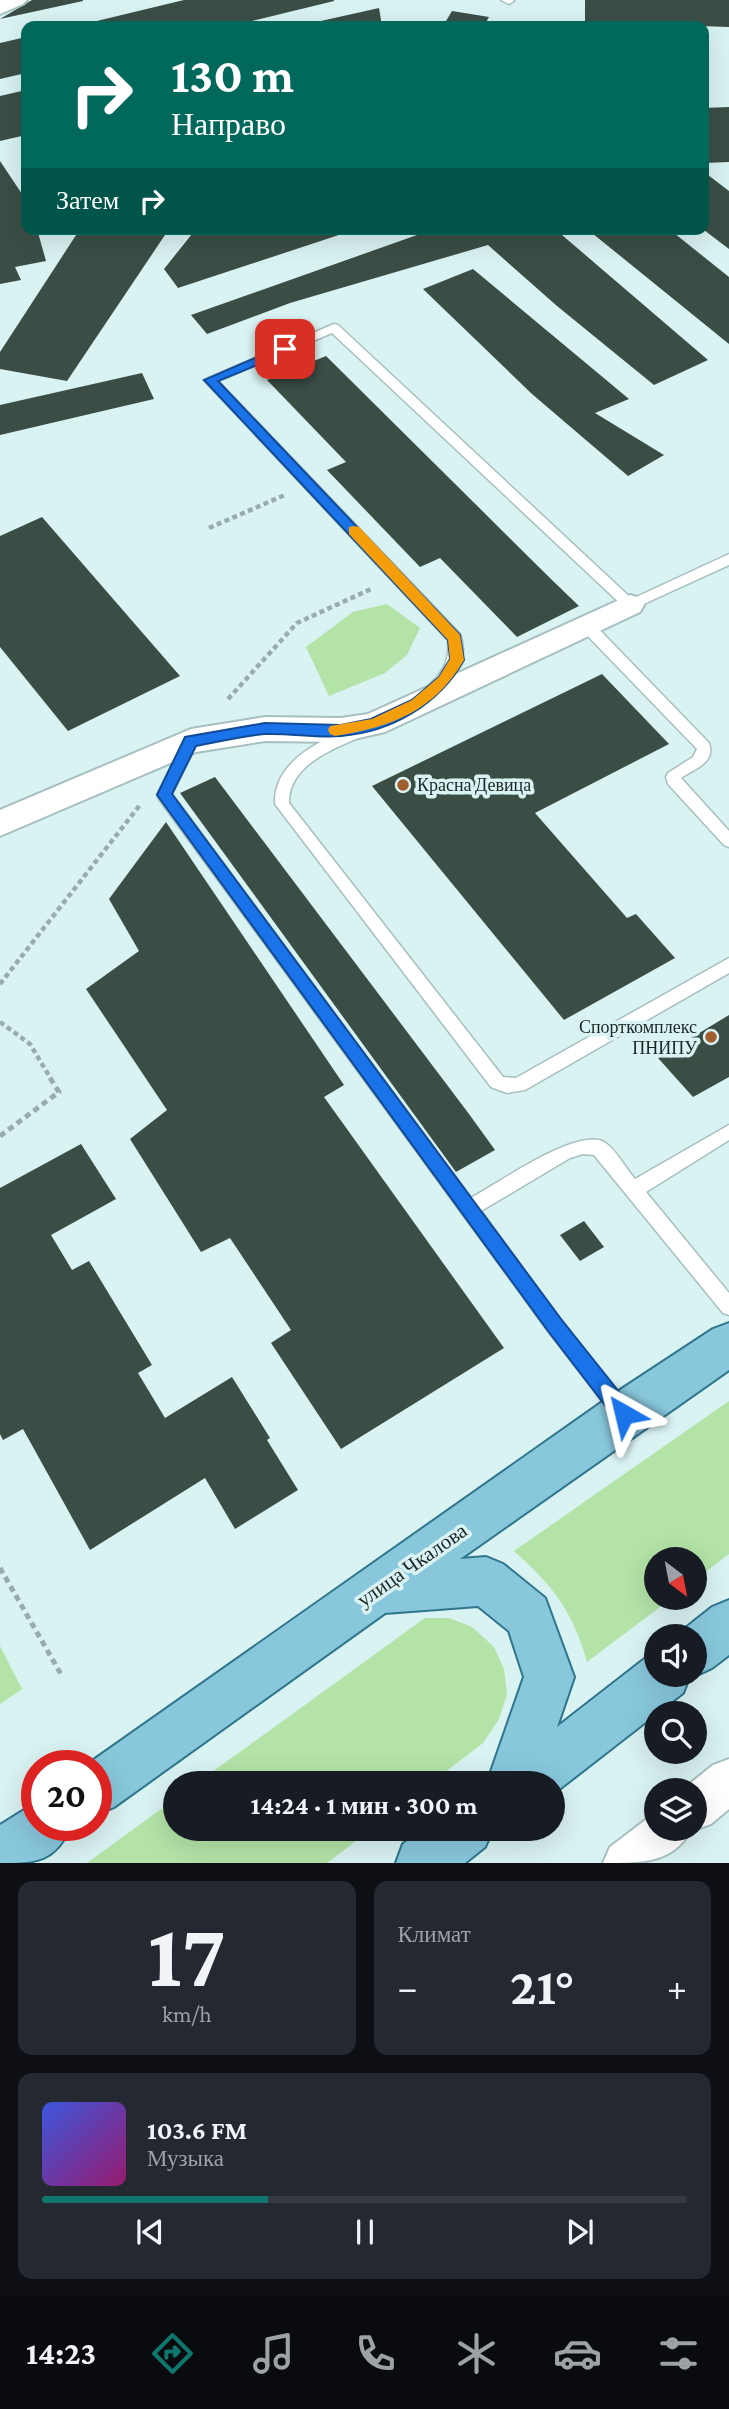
<!DOCTYPE html>
<html lang="ru">
<head>
<meta charset="utf-8">
<style>
	body { margin:0; font-family:"Crimson Pro",serif; background:#242831; color:#f1f3f6; height:100vh; display:flex; flex-direction:column; font-size:26px; white-space:nowrap }
	* { box-sizing:border-box; margin:0 }
	p { font-size:23px; color:#9ea1a6 }
	.icon { flex:none; width:38px; height:38px; fill:none; stroke:currentColor; stroke-width:2; stroke-linecap:round; stroke-linejoin:round }
	.map { position:relative; height:1863px; overflow:hidden }
	.details { display:flex; flex-direction:column; gap:18px; padding:18px; background:#0d0f14; flex:1 }
	.details>* { flex:none }
	.guide { position:absolute; left:21px; top:21px; width:688px; height:214px; border-radius:14px; box-shadow:0 7px 28px #0002; background:#00695c; color:#fff; overflow:hidden }
	.needle { width:46px; rotate:148deg }
	.fabs { position:absolute; left:644px; top:1547px; display:grid; gap:14px }
	.fabs a { display:grid; place-items:center; width:63px; height:63px; border-radius:50%; background:#171b24; box-shadow:0 7px 28px #0002; font-size:35px }
	.speed { position:absolute; left:21px; top:1750px; display:flex; gap:14px; font-size:35px; font-weight:700; text-align:center }
	.speed>* { display:grid; place-content:center; width:91px; height:91px; border-radius:50%; background:#171b24; box-shadow:0 7px 28px #0002; line-height:1 }
	.speed .limit { border:10px solid #d22; background:#fff; color:#111 }
	.pin { position:absolute; display:grid; place-items:center; width:60px; height:60px; color:#fff; margin:-30px; border-radius:14px; box-shadow:0 4px 10px #0006 }
	.me { position:absolute; width:77px; margin:-38px; rotate:323deg; stroke-linejoin:round; filter:drop-shadow(0 0 5px #0008) }
	.turn { display:flex; align-items:center; gap:24px; height:147px; padding:0 35px; font-size:32px }
	.turn .icon { width:91px; height:91px; stroke-width:2.5 }
	.turn b { display:block; font-size:49px; line-height:60px }
	.then { display:flex; align-items:center; height:66px; padding:0 35px; background:#0003; gap:14px; font-size:26px }
	.big { font-size:52px; font-weight:700; line-height:1.1 }
	.details .card { flex:1; display:flex; flex-direction:column; justify-content:center; gap:10px; min-width:0; padding:0 24px; border-radius:14px; background:#242831 }
	.details .dial { align-items:center; gap:0 }
	.dial b { font-size:91px; line-height:1 }
	.song { display:flex; align-items:center; gap:21px }
	.cover { width:84px; height:84px; border-radius:10px; background:linear-gradient(135deg,hsl(230 70% 55%),hsl(320 70% 35%)) }
	.played { height:7px; border-radius:4px; background:linear-gradient(90deg,#0f766e 35%,#363941 35%) }
	.keys { display:flex; justify-content:space-around; direction:ltr }
	.heat { display:flex; justify-content:space-between; align-items:center; font-size:38px; direction:ltr }
	.details .tiles { flex:1; display:grid; gap:18px; grid-template-columns:1fr 1fr }
	.card:last-child { grid-column:span 2 }
	.trip { position:absolute; left:163px; top:1771px; width:402px; height:70px; border-radius:35px; background:#171b24; box-shadow:0 7px 28px #0002; font-weight:700; line-height:70px; text-align:center }
	.tab-bar { display:flex; height:112px; justify-content:space-around; align-items:center; background:#090b0e; color:#9ea1a6 }
	.tab-bar .icon { width:49px; height:49px }
	.tab-bar .active { color:#0f766e }
	.tab-bar b { font-size:32px; color:#f1f3f6 }
	.map>svg:first-child { display:block }
</style>
</head>
<body>
<div class="map">
<svg width="729" height="1863" viewBox="0 0 729 1863">
	<rect width="100%" height="100%" fill="#d9f2f2"/>
	<path fill="#b3e3a7" d="M387 604 420 628 407 655 385 673 329 696 306 647 353 612Z
		M729 1401V1554L695 1580V1559H656V1598H672L587 1662C573 1611 553 1586 514 1551Z
		M425 1618H449L472 1627 494 1647 504 1669 507 1694 499 1719 483 1743 431 1783H197Z
		M0 1646 22 1689 0 1704Z
		M175 1799V1829H372L327 1863H87Z"/>
	<path fill="#3b4e46" d="M32 0H83V1L0 19Z
		M184 0H334V1L231 26H76Z
		M585 0H729V27L585 22Z
		M379 8 382 26H303V25Z
		M452 11 489 17 484 26H443Z
		M26 37V73L0 79V43Z
		M26 90V135L0 141V96Z
		M729 107V162L704 163V108Z
		M0 161 26 200V229H37L46 261 15 267 21 280 0 284Z
		M704 175H708L729 191V249L704 230Z
		M80 229H169L67 381 0 369V352Z
		M196 229H354V230L178 288 164 269Z
		M434 229H555L708 360 654 385 557 306 488 245 290 303 207 334 191 315Z
		M587 229H669L729 277V344Z
		M473 269 629 399 595 413 664 455 628 476 532 394 423 289Z
		M326 356 553 581 579 606 517 637 440 558 420 567 327 470 346 462 267 380Z
		M142 373 154 399 0 435V405Z
		M42 517 180 676 68 731 0 647V536Z
		M602 674 669 744 535 813 627 918 636 914 675 958 564 1020 372 786Z
		M215 777 469 1114 495 1150 456 1172 180 793Z
		M166 822 344 1085 324 1097 504 1348 341 1449 271 1343 291 1330 230 1238 201 1252 130 1139 167 1110 86 989 139 951 109 899Z
		M729 1015V1077L693 1097 658 1058Z
		M81 1144 116 1199 51 1235 72 1270 89 1261 152 1365 138 1373 165 1418 232 1377 270 1438 267 1440 298 1490 235 1529 205 1478 90 1550 23 1429 3 1440 0 1434V1188Z
		M584 1221 604 1247 580 1261 560 1235Z"/>
	<g fill="none" stroke-linecap="round" stroke-linejoin="round">
		<defs>
			<path id="lane" d="M501 0H513L514 1 509 4Z
				M334 324 338 325 632 599 729 554V565L635 608H625L332 333 218 381 460 634C470 660 453 681 435 697H425L423 693 425 689C442 674 450 663 448 640L204 380Z
				M586 620 591 621 709 743C716 763 694 769 681 778L729 831V847L724 845 668 784 666 777 668 773 693 757 697 749 581 629 579 625Z
				M353 729 360 734 358 738C330 750 288 767 289 803L503 1077 516 1078 729 958V973L525 1090 507 1093 491 1087 275 804C273 763 319 739 353 729Z
				M191 735 198 741 172 794 471 1198C497 1184 577 1127 604 1142 616 1149 626 1169 635 1179L729 1125V1140L646 1192 729 1293V1315L723 1313 594 1155 583 1154 570 1158 481 1211 560 1319 631 1408 633 1414 631 1420 624 1423 617 1420 548 1331 159 799 157 795 184 741Z"/>
			<path id="street" d="M0 0H27L23 4 0 14Z
				M630 595 640 598 644 605 640 612 385 732 341 742 265 741 196 752 0 836V810L191 729 265 717 341 718 368 714Z
				M729 1759V1809L711 1824 695 1830 691 1829C675 1863 642 1863 603 1863L610 1847 656 1812V1829H695V1790H682L713 1765Z"/>
			<path id="primary" d="M729 1323V1370L460 1559 486 1557 503 1564 545 1598 574 1677 557 1727 647 1657 656 1654V1675H690L683 1693 553 1794V1783H487L524 1677 509 1631 478 1606 385 1613 114 1807 96 1815V1766H85L608 1398 713 1329Z
				M729 1600V1655L712 1668 695 1676 693 1675 695 1636H676L678 1634 712 1607Z
				M37 1802V1825H71C56 1862 36 1863 0 1863V1825Z
				M424 1829H493L485 1847 465 1863H396L403 1844Z"/>
		</defs>
		<use href="#lane" stroke="#a7bfbf" stroke-width="3"/>
		<use href="#street" stroke="#a7bfbf" stroke-width="4"/>
		<use href="#primary" stroke="#2f768d" stroke-width="4"/>
		<path stroke="#98acac" stroke-width="4.5" stroke-dasharray="5 3.5" stroke-linecap="butt" d="M209 528 285 495
			M228 699 297 623 371 589
			M0 984 140 805
			M0 1022 30 1044 51 1079"/>
		<path stroke="#98acac" stroke-width="5" stroke-dasharray="6 4.5" stroke-linecap="butt" d="M0 1136 59 1092 50 1078
			M0 1568 62 1676"/>
		<use href="#lane" fill="#fff" fill-rule="evenodd"/>
		<use href="#street" fill="#fff" fill-rule="evenodd"/>
		<use href="#primary" fill="#88c7dc" fill-rule="evenodd"/>
	</g>
	<path fill="#1a73e8" stroke="#114b97" stroke-width="2" d="M285 345 291 349 289 352 218 381 460 635 464 660C439 704 392 732 341 736 316 738 290 733 265 734 242 736 218 742 196 746L172 794 561 1319 631 1407 633 1414 631 1421 624 1423 617 1421 548 1331 157 795 185 737 265 723 341 725 371 719 412 700 439 677 450 659 448 640 204 380Z"/>
	<path fill="#f59e0b" d="M354 526 359 527 460 635 464 660C434 711 392 727 335 736L330 734 328 730 330 726 372 719 412 700 439 677 450 659 448 640 349 534V527Z"/>
	<g fill="#a05d2d" stroke="#d9f2f2" stroke-width="2.5">
		<circle cx="403" cy="785" r="7"/>
		<circle cx="711" cy="1037" r="7"/>
	</g>
	<g text-anchor="middle" stroke-width="7" stroke-linejoin="round" paint-order="stroke">
		<g font-size="18" fill="#1c2626" stroke="#d9f2f2" text-anchor="start">
			<text x="417" y="791">Красна Девица</text>
			<text x="697" y="1033" text-anchor="end">Спорткомплекс<tspan x="697" dy="21">ПНИПУ</tspan></text>
		</g>
		<g font-size="21" fill="#1c2626" stroke="#d9f2f2">
			<text transform="translate(412 1565) rotate(-35)" y="7">улица Чкалова</text>
		</g>
	</g>
</svg>
<div class="fabs">
<a><svg class="needle" viewBox="-14 -14 28 28"><path d="M0-13l5 13h-10z" fill="#e53935"/><path d="M0 13l5-13h-10z" fill="#9ea1a6"/></svg></a>
<a><svg class="icon" aria-label="sound" viewBox="0 0 24 24"><path d="M4 9h4l5-4v14l-5-4H4zM17 9q2 3 0 6"/></svg></a>
<a><svg class="icon" aria-label="search" viewBox="0 0 24 24"><circle cx="10" cy="10" r="6"/><path d="M15 15l6 6"/></svg></a>
<a><svg class="icon" aria-label="layers" viewBox="0 0 24 24"><path d="M12 4l9 5-9 5-9-5zM3 14l9 5 9-5"/></svg></a>
</div>
<div class="speed"><div class="limit">20</div></div>
<div class="pin" style="left:285px;top:349px;background:#d93025"><svg class="icon" aria-label="arrive" viewBox="0 0 24 24"><path d="M6 21V4h12l-3 4 3 4H6"/></svg></div>
<svg class="me" style="left:624px;top:1414px" viewBox="-20 -20 40 40"><path d="M0-17L14 15 0 8-14 15z" fill="#1a73e8" stroke="#fff" stroke-width="4"/></svg>
<div class="trip">14:24 · 1 мин · 300 m</div>
<div class="guide">
<div class="turn"><svg class="icon" aria-label="right" viewBox="0 0 24 24"><path d="M7 20v-9h11M14 6l5 5-5 5"/></svg><div><b>130 m</b>Направо</div></div>
<div class="then">Затем<svg class="icon" aria-label="right" viewBox="0 0 24 24"><path d="M7 20v-9h11M14 6l5 5-5 5"/></svg></div>
</div>
</div>
<section class="details">
<div class="tiles">
<div class="card dial"><b>17</b><p>km/h</p></div>
<div class="card"><p>Климат</p>
<div class="heat"><a>−</a><b class="big">21°</b><a>+</a></div>
</div>
<div class="card">
<div class="song"><i class="cover"></i><div><b>103.6 FM</b><p>Музыка</p></div></div>
<div class="played"></div>
<div class="keys"><svg class="icon" aria-label="previous" viewBox="0 0 24 24"><path d="M18 5L8 12l10 7zM5 5v14"/></svg><svg class="icon" aria-label="pause" viewBox="0 0 24 24"><path d="M8 5v14M16 5v14"/></svg><svg class="icon" aria-label="next" viewBox="0 0 24 24"><path d="M6 5l10 7-10 7zM19 5v14"/></svg></div>
</div>
</div>
</section>
<nav class="tab-bar">
<b>14:23</b>
<svg class="icon active" aria-label="directions" viewBox="0 0 24 24"><path d="M12 3l9 9-9 9-9-9zM9 14v-3h6M13 9l2 2-2 2"/></svg>
<svg class="icon" aria-label="music" viewBox="0 0 24 24"><path d="M9 18V5l10-2v13"/><circle cx="6" cy="18" r="3"/><circle cx="16" cy="16" r="3"/></svg>
<svg class="icon" aria-label="phone" viewBox="0 0 24 24"><path d="M5 4h4l2 5-3 2q2 4 5 5l2-3 5 2v4C11 20 4 13 5 4z"/></svg>
<svg class="icon" aria-label="climate" viewBox="0 0 24 24"><path d="M12 3v18M4 7l16 10M4 17L20 7"/></svg>
<svg class="icon" aria-label="car" viewBox="0 0 24 24"><path d="M5 17H2v-5l4-1 3-4h7l3 4 3 1v5h-3M9 17h6M6 11h13"/><circle cx="7" cy="17" r="2"/><circle cx="17" cy="17" r="2"/></svg>
<svg class="icon" aria-label="filters" viewBox="0 0 24 24"><path d="M4 7h16M4 17h16"/><circle cx="9" cy="7" r="2"/><circle cx="15" cy="17" r="2"/></svg>
</nav>
</body>
</html>
